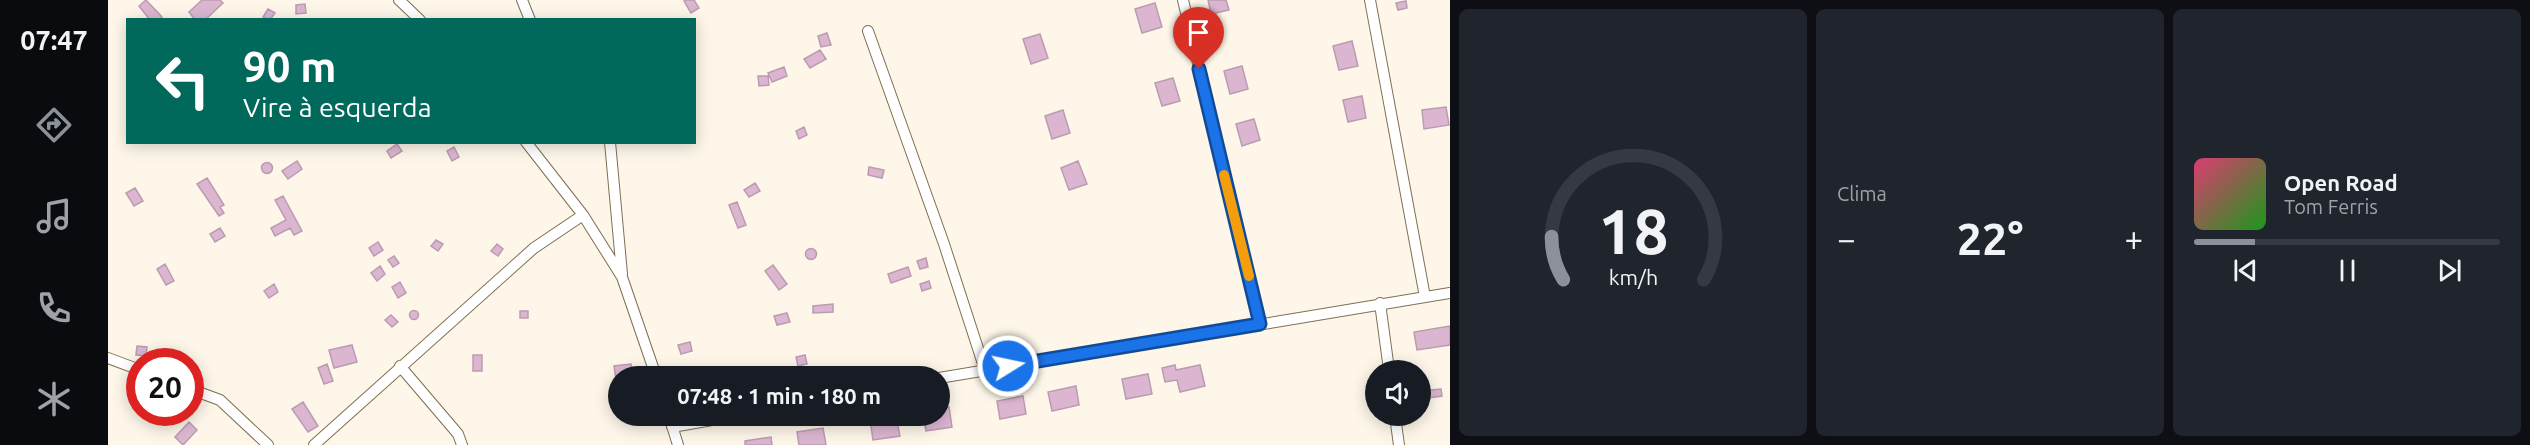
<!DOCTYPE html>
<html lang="pt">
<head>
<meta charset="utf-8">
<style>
	body { margin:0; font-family:Ubuntu,sans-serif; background:#20242c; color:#f1f3f6; height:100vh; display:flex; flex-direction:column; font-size:22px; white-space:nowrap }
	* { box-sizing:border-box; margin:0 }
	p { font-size:20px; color:#9ea1a6 }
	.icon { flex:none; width:33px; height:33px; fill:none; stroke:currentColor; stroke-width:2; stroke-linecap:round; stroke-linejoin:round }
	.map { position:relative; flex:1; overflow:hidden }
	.side { display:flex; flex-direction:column; gap:9px; padding:9px; background:#0d0f14; width:1080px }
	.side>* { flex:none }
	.guide { position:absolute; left:18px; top:18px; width:570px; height:126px; border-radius:0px; box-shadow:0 3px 15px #0003; background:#00695c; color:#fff; overflow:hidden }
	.controls { position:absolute; left:1257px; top:360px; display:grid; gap:12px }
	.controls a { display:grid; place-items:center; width:66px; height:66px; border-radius:50%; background:#171b24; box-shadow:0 3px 15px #0003; font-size:30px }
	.speed { position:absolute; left:18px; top:348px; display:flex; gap:12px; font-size:30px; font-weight:700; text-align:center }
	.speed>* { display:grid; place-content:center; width:78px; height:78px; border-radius:50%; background:#171b24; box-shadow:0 3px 15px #0003; line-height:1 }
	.speed .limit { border:9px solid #d22; background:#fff; color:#111 }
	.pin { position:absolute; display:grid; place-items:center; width:51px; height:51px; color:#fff; margin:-62px -26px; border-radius:50% 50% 50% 0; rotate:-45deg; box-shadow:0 0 6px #0007 }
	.pin .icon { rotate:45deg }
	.me { position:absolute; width:66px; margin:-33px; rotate:80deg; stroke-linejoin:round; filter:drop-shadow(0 0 4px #0008) }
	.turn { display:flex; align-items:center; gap:21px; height:126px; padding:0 18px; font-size:27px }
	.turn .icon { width:78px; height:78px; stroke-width:2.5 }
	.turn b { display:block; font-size:42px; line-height:51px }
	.big { font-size:45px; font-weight:700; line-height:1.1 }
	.side .widget { flex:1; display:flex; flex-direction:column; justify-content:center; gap:9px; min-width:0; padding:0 21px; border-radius:9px; background:#20242c }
	.side .dial { align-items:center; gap:0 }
	.dial svg { height:156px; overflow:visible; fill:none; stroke:#363941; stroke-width:7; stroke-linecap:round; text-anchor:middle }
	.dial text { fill:#f1f3f6; stroke:none }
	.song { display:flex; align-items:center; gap:18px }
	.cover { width:72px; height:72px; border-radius:9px; background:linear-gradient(135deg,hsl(340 70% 55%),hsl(120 70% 35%)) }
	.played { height:6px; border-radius:3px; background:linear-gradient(90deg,#8c9099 20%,#363941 20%) }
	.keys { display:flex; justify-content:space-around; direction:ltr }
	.heat { display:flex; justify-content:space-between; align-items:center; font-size:33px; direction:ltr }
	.side .tiles { flex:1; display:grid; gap:9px; grid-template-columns:repeat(3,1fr) }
	.trip { position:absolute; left:500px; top:366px; width:342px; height:60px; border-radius:30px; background:#171b24; box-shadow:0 3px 15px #0003; font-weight:700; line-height:60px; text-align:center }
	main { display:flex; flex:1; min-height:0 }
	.dock { display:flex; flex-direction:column; width:108px; justify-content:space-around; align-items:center; background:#090b0e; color:#9ea1a6 }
	.dock .icon { width:42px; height:42px }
	.dock .selected { color:#8c9099 }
	.dock b { font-size:27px; color:#f1f3f6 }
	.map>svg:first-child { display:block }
</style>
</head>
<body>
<main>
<nav class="dock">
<b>07:47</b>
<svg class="icon selected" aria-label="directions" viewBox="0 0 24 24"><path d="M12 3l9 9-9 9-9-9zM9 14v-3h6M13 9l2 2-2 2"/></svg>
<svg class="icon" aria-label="music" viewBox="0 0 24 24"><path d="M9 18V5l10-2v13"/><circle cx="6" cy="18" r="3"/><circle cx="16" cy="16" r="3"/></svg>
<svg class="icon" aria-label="phone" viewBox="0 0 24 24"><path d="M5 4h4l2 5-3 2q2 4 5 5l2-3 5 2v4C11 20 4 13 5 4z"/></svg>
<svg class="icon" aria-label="climate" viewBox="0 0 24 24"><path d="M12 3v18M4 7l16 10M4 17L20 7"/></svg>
</nav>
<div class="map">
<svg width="1342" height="445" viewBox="0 0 1342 445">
	<rect width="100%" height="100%" fill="#fdf6e9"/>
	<path fill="#dcb6d1" stroke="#ba9cb1" stroke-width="1.5" d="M38 0 54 17 51 20H42L31 6Z
		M94 0H112L115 3 97 20H87L81 12Z
		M578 0H586L591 8 583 13 576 1Z
		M1100 0H1118L1121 10 1103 14Z
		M1298 1 1299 8 1290 10 1288 3Z
		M1047 3 1054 27 1034 33 1027 9Z
		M197 4 198 13 188 14V5Z
		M160 9 167 13 162 20 155 17Z
		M719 33 723 45 713 47 710 36Z
		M932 34 940 58 923 64 915 39Z
		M1244 41 1250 66 1231 70 1225 46Z
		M712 50 718 59 702 68 696 59Z
		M1134 66 1140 89 1122 94 1116 71Z
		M676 67 679 76 664 82 660 73Z
		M650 76H660L661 85 651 86Z
		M1065 78 1072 101 1054 106 1047 83Z
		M1254 96 1258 118 1240 122 1235 100Z
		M1338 107 1341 125 1316 129 1314 110Z
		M955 110 962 133 944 139 937 116Z
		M1146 119 1152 140 1134 146 1128 124Z
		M696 127 699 135 691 139 688 131Z
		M289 144 294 151 283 158 279 151Z
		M346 147 351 157 344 161 339 151Z
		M189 161 194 169 180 179 174 171Z
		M970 161 979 184 961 190 953 168Z
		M153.5 168a5.5 5.5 0 1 1 11 0a5.5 5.5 0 1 1-11 0Z
		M761 167 776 170 774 178 760 175Z
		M99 178 116 205 112 207 116 213 111 216 89 184Z
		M647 183 652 191 641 197 636 190Z
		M27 188 35 201 26 206 18 193Z
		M175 196 194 231 186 235 182 228 167 236 163 228 178 220 167 200Z
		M629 202 638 225 630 228 621 205Z
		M112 228 117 236 107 242 102 234Z
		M328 240 335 244 330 251 323 246Z
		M270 242 275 250 266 256 261 248Z
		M389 244 395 249 390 256 383 251Z
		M697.5 254a5.5 5.5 0 1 1 11 0a5.5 5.5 0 1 1-11 0Z
		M286 256 291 263 285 267 280 260Z
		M818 258 820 267 812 269 809 261Z
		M57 264 66 281 58 285 49 269Z
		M665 265 679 284 671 290 657 271Z
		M272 266 277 274 269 281 263 273Z
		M800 267 803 276 783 283 780 274Z
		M821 281 823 288 814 291 812 284Z
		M292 282 298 293 290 298 284 287Z
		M166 284 170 292 161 298 156 291Z
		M725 304V312L705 313V306Z
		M301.5 315a4.5 4.5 0 1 1 9 0a4.5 4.5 0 1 1-9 0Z
		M412 311H420V318H412Z
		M679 313 682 322 669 325 666 316Z
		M283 315 290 322 284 327 277 320Z
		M1342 326V345L1309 350 1306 332Z
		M582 342 584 351 573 354 570 345Z
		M244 345 249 362 226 368 221 350Z
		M29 346 39 347 38 356 28 355Z
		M365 355H374V371H365Z
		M697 355 699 364 690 366 688 357Z
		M219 364 225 381 216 384 210 368Z
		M523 364 524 376H510L509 387 506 366Z
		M1067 365 1068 370 1092 365 1097 386 1072 392 1069 380 1057 382 1054 368Z
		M1040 374 1044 394 1018 399 1014 379Z
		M968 386 971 405 944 411 940 392Z
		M1333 389 1334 396 1313 399 1312 391Z
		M915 396 918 414 892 419 889 401Z
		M195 402 210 426 200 432 184 409Z
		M841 407 844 427 818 431 815 416H831V409Z
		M788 416 792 436 765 440 762 420Z
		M81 422 89 430 75 445 67 437Z
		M715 428 718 445H691L689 432Z
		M663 437 664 445H637V441Z"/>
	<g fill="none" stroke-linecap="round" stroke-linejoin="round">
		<defs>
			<path id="lane" d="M291 0 312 20
				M414 0 422 20
				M1075 0 1152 324
				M1262 0 1317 297
				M760 31 836 244 877 370
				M418 142 475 215 514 277 548 376
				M502 142 514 274
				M1272 303 1281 370
				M0 358 32 370
				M292 366 350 434 354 445
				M831 378 1342 293
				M82 389 112 400 160 445
				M561 416 570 445
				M1287 416 1291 445
				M564 427 627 416
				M206 445 426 248 475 215"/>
		</defs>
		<use href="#lane" stroke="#7e6f52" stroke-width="12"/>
		<use href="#lane" stroke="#fff" stroke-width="10"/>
	</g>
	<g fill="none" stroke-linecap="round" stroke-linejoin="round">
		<defs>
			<path id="route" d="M900 366 1152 324 1091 69"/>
		</defs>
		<use href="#route" stroke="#114b97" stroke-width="15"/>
		<use href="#route" stroke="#1a73e8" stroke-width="10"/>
		<path stroke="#f59e0b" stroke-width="10" d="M1116 175 1141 276"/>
	</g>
</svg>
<div class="controls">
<a><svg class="icon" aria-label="sound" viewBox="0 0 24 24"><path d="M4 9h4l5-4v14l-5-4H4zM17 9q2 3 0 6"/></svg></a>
</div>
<div class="speed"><div class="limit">20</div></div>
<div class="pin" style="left:1091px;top:69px;background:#d93025"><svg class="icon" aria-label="arrive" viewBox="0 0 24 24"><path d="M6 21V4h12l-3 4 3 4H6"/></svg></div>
<svg class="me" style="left:900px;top:366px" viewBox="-20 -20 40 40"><circle r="17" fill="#1a73e8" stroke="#fff" stroke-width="3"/><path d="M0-11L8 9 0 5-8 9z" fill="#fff"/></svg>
<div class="trip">07:48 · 1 min · 180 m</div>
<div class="guide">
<div class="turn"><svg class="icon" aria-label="left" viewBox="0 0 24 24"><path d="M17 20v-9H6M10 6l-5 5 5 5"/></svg><div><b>90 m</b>Vire à esquerda</div></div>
</div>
</div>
<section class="side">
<div class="tiles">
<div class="widget dial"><svg viewBox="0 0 100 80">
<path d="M14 69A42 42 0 1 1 86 69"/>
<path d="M14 69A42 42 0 0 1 8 47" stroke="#8c9099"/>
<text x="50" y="56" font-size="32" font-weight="700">18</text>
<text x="50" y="72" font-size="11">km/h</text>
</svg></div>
<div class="widget"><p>Clima</p>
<div class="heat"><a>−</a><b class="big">22°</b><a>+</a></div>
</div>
<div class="widget">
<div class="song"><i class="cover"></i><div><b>Open Road</b><p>Tom Ferris</p></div></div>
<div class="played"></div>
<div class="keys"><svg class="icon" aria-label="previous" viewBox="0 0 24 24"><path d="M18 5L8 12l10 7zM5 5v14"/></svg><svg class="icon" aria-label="pause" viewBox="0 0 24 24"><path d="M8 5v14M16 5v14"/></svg><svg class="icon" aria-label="next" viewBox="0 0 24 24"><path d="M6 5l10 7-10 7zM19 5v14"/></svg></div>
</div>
</div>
</section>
</main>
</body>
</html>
